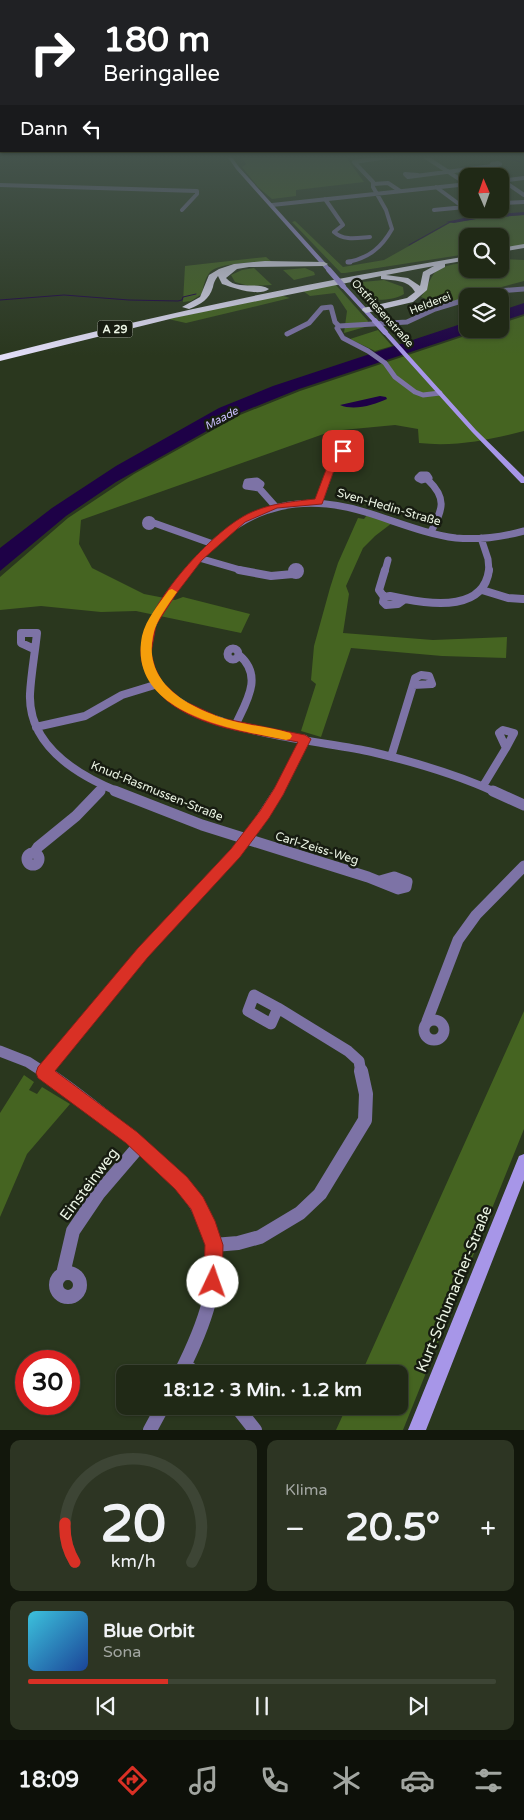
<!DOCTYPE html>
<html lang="de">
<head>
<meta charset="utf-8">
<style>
	body { margin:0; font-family:"Varela Round",sans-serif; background:#2d3523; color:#f1f3f6; height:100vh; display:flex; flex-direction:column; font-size:19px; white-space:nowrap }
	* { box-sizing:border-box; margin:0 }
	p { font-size:16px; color:#a2a6a1 }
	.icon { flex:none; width:28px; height:28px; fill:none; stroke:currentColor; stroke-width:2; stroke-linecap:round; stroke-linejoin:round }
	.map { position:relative; height:1430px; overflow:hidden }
	.sheet { display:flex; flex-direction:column; gap:10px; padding:10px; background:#12170c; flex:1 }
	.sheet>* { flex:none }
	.banner { position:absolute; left:0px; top:0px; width:525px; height:152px; box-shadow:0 1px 4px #0004,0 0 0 1px #3d4535; background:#202124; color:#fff; overflow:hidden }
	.needle { width:32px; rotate:358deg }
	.fabs { position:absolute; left:459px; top:168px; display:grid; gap:10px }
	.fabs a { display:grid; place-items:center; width:50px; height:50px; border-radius:10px; background:#202916; box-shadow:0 1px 4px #0004,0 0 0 1px #3d4535; font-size:25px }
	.speed { position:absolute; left:15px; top:1350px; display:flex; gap:10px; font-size:25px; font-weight:700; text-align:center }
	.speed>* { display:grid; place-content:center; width:65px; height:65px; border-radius:50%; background:#202916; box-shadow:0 1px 4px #0004,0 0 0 1px #3d4535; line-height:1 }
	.speed .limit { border:8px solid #d22; background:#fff; color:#111 }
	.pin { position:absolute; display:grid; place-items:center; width:42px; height:42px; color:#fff; margin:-21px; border-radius:10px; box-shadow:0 2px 8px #0006 }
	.me { position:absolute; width:55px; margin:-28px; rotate:3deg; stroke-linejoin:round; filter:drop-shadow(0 0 4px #0008) }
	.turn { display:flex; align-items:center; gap:18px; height:105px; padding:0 20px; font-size:22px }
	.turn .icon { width:65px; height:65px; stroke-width:2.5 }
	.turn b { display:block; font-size:35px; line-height:42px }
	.then { display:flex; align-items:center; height:48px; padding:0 20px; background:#0003; gap:10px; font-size:19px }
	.big { font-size:38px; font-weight:700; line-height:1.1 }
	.sheet .card { flex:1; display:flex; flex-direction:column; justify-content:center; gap:8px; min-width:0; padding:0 18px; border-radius:10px; background:#2d3523 }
	.sheet .dial { align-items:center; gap:0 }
	.dial svg { height:130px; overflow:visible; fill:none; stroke:#3d4535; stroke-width:7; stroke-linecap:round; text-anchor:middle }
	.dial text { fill:#f1f3f6; stroke:none }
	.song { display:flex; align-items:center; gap:15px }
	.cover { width:60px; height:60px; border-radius:8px; background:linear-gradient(135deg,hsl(190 70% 55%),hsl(220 70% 35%)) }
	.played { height:5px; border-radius:2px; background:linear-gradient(90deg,#d93025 30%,#3d4535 30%) }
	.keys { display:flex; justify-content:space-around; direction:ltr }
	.heat { display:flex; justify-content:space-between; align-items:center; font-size:28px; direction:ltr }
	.sheet .tiles { flex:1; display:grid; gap:10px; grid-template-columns:1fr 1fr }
	.card:last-child { grid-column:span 2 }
	.trip { position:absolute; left:116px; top:1365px; width:292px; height:50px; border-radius:10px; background:#202916; box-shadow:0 1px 4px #0004,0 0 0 1px #3d4535; font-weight:700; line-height:50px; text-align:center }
	.menu { display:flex; height:80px; justify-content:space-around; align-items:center; background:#0d1009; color:#a2a6a1 }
	.menu .icon { width:35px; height:35px }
	.menu .active { color:#d93025 }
	.menu b { font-size:22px; color:#f1f3f6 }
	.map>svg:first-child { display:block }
</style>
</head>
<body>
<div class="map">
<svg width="524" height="1430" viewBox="0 0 524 1430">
	<rect width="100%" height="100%" fill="#2a371e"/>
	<path fill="#456421" d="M241 156H345L364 182 296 190V196L272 199 258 187 242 167 246 164Z
		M524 215V245L500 248V236H468L467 254 345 273H341L292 222 295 221 343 267 384 260 450 223 476 219Z
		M266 257 272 262C258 262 220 262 210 272 205 278 203 287 202 294L191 301 183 302 185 266Z
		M500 259 524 260V281L468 296 467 298 442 305 421 297C427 290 428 282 433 275 439 265 457 264 467 262L468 269H500Z
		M254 268 272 285 249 286 235 282 231 275 242 270Z
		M305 268 314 272 315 275 294 280 283 270Z
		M384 280 403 287 404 294C393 301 378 300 365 299L351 283Z
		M335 284 368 321 365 327 344 333 347 311 335 293 310 296 303 291Z
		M280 295 290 298 186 323 168 319Z
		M524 316V431C489 440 455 447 419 443L418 429 395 425 332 431 81 520 79 544 92 568 144 594 175 600 183 597 250 614 241 633 136 611 101 612 41 606 0 610V577L68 518 134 474 240 415 300 391 486 329H500V324Z
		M378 330 392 346 375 351 350 339Z
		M367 515 392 523 375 536 363 548 346 586 349 594 343 633 433 640 507 637 506 658 442 656 351 648 321 737 301 731 316 684 311 680 314 646 330 588 338 563 358 518 364 519Z
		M524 1011V1129L403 1430H336L347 1406H400V1374H361Z
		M24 1075 34 1082 29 1090 37 1094 42 1087 70 1104 27 1154 0 1217V1113Z"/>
	<path fill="#1e0147" d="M524 212V215L476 219 454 223 446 222 473 216Z
		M524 303V314L500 322V311Z
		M467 322 468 329H480L299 389 237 414 116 482 66 516 0 571V548L52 508 116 466 219 408 273 386Z
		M380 396 386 397 387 399C374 405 354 411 340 405Z"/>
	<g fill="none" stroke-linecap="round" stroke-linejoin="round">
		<path stroke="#1e0147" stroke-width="1" d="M497 156 521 162
			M409 245 450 222
			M0 300 64 295 129 300 178 301 182 300 183 297 196 294"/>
		<path stroke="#7d73a6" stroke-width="4" d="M424 156 467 184
			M354 162 395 156
			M498 163 500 164 492 166V164Z
			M418 175 405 174 408 177 492 166
			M502 180 524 195
			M500 181 524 178
			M373 184 388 183 400 191
			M0 185 197 191V194L182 210
			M436 187 463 207
			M325 199 343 225 334 232C344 241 357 238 370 237
			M500 203 524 202
			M272 205 468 184
			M434 210 465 207
			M348 262C369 258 382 247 392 229L386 210 373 187V182L354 162"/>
		<path stroke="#7d73a6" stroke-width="5" d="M348 262H350
			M478 296 498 291 524 289
			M339 326 407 322 435 309 468 299
			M287 334 309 323 322 308 331 307 335 322 339 326 337 328 343 338 368 351 385 363 395 377 415 392 423 395 440 393"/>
		<path stroke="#7d73a6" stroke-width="7" d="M335.5 452a3.5 3.5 0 1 1 7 0a3.5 3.5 0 1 1-7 0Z
			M421 475H427L429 478 422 480 418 478Z
			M428 480C448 499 442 510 431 532
			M257 481 261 484 259 488 246 486 247 482Z
			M259 488 275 506
			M319 502 336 454
			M145.5 523a3.5 3.5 0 1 1 7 0a3.5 3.5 0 1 1-7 0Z
			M154 523 213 544
			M481 538 488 559 489 571
			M199 558 244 571
			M188 571C235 512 290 489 365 512 395 521 425 534 456 538 479 540 502 537 524 531
			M385 571 388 560"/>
		<path stroke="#7d73a6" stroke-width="8" d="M292 571a4 4 0 1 1 8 0a4 4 0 1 1-8 0Z
			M189 570C168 597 143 624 147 661 147 665 151 670 153 674 181 732 315 739 372 752 414 762 456 774 495 792
			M239 570 271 576 293 574
			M482 590 508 598 523 599
			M390 596 405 599 398 604 386 605 383 602 384 597Z
			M384 597 379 590 385 570
			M405 599C435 605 484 610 489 570
			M227.5 654a5.5 5.5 0 1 1 11 0a5.5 5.5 0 1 1-11 0Z
			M34 649 21 643V633H37C35 653 31 674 30 694 28 745 77 775 119 792
			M421 675 429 676 432 684 413 685 415 678Z
			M235 726C246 702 264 676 239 655
			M36 727 85 716 122 695 158 684
			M503 730 514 733 506 748 499 733Z
			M391 757 413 685
			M483 786 506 748
			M99 792 104 786
			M278 792 305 739"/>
		<path stroke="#7d73a6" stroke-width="11" d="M115 791 202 825 368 877 398 889 406 887 407 882 394 877 380 881
			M493 791 524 805
			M27 859a6 6 0 1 1 12 0a6 6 0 1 1-12 0Z
			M34 853 38 847 76 816 100 791
			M254 995 278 1008 271 1024 248 1011Z
			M278 1008 348 1051 359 1061 361 1073
			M424 1030a10 10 0 1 1 20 0a10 10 0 1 1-20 0Z
			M427 1021 458 940 476 915 524 866
			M0 1051 28 1062 45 1073
			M44 1073 143 952 235 853 257 825 279 791"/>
		<path stroke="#7d73a6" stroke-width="14" d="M43 1071C74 1091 103 1115 131 1138 227 1214 235 1265 180 1374
			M44 1073 45 1071
			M214 1245 238 1243 260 1237 300 1213 320 1194 365 1120 366 1094 361 1071
			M56 1285a12 12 0 1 1 24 0a12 12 0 1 1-24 0Z
			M63 1274 73 1231 98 1194 140 1145
			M185 1365 197 1374
			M236 1406 255 1430
			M150 1430 163 1406"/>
		<path fill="#a796e8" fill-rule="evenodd" d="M227 156H231L239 167 331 269V271H327L236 169Z
			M341 285H345L377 320V322H373L341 287Z
			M383 331H387L476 430 524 477V483H521L472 432 383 333Z
			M524 1154V1180L426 1430H408L519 1156Z"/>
		<path fill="#e1ddf7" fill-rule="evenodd" d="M524 244V248L500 252V248Z
			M468 256V260L445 264V267L430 275 427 290 413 302 366 313 362 310 363 308 407 298 415 292C408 279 394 281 381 279V276L174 318 0 361V355C155 315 310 282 468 256ZM434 266 423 272 420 286 408 278 386 275Z
			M265 261 324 262 328 264 324 266 249 267 237 269 226 278C237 291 257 281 269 289 259 297 234 288 222 284L218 276C215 280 214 282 213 287 209 300 201 304 189 309L182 307 200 297 209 275 219 269 234 264Z"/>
		<path stroke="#a796e8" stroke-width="5.5" d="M329 270 343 286
			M375 321 385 332"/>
	</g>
	<linearGradient id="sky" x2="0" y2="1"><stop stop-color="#171e10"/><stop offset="0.44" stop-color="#44534c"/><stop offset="1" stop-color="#44534c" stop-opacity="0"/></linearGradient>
	<rect width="524" height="356" fill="url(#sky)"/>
	<path fill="#d93025" stroke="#8d1f18" d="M340 450 347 451 345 456H339L322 504 277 508 245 522 202 560 176 594 156 625 151 653 155 668 162 682 182 700 221 718 305 735 311 739 283 795 269 818 240 857 148 957 55 1071 137 1132 187 1177 203 1197 215 1221 223 1245 222 1282 219 1289 213 1291 206 1289 204 1282 205 1245 191 1209 175 1189 126 1143 38 1078 36 1073 38 1067 138 948 231 849 260 811 274 789 298 742C257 734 210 730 174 706 158 695 141 673 141 653 140 611 204 541 239 519 262 504 289 502 315 499L332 454Z"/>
	<path fill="#f59e0b" d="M172 589 177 592C168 605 156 620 153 636 143 686 193 710 233 721 252 726 271 727 290 733L292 736 290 739 286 740C233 729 127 714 142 636 146 619 159 604 169 590Z"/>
	<g text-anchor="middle" stroke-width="5" stroke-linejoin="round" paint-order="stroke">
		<g font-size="11" fill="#ecf5e5" stroke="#171c11">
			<text transform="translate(430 303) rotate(-21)" y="4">Helderei</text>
			<text transform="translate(383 313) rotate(48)" y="4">Ostfriesenstraße</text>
		</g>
		<rect fill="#171c11" stroke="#acb4a5" stroke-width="1" x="97.5" y="320.5" width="35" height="17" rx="4"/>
		<g font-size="11" font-weight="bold" fill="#ecf5e5">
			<text x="115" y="333">A 29</text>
		</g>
		<g font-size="11" font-style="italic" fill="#cbbffe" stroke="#171c11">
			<text transform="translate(221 418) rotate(-28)" y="4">Maade</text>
		</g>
		<g font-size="12" fill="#ecf5e5" stroke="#171c11">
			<text transform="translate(389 507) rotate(16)" y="4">Sven-Hedin-Straße</text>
			<text transform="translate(157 791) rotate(22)" y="4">Knud-Rasmussen-Straße</text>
			<text transform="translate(317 848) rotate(17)" y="4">Carl-Zeiss-Weg</text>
		</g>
		<g font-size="15" fill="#ecf5e5" stroke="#171c11">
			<text transform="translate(89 1184) rotate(-53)" y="5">Einsteinweg</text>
			<text transform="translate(454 1289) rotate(-68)" y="5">Kurt-Schumacher-Straße</text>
		</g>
	</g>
</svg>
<div class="fabs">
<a><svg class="needle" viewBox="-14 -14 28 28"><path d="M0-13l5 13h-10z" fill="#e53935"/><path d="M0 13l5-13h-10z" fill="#a2a6a1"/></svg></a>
<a><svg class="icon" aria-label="search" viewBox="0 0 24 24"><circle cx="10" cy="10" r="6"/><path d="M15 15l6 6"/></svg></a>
<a><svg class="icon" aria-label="layers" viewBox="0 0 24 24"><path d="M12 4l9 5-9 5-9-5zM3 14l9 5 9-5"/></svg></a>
</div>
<div class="speed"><div class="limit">30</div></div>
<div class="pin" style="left:343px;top:451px;background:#d93025"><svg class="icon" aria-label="arrive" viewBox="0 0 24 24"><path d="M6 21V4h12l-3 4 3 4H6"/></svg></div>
<svg class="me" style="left:213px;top:1282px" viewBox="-20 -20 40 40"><circle r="19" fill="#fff"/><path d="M0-13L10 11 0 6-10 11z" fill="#d93025"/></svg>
<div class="trip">18:12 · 3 Min. · 1.2 km</div>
<div class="banner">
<div class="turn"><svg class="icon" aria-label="right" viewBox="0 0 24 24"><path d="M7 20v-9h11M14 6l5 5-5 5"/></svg><div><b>180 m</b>Beringallee</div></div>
<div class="then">Dann<svg class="icon" aria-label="left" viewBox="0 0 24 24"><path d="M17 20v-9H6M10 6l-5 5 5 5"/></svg></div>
</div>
</div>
<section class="sheet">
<div class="tiles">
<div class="card dial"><svg viewBox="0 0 100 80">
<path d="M14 69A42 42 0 1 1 86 69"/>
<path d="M14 69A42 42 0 0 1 8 45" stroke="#d93025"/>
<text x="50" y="56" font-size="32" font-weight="700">20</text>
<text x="50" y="72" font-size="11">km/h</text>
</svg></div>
<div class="card"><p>Klima</p>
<div class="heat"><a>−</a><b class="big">20.5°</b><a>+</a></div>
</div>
<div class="card">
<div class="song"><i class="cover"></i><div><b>Blue Orbit</b><p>Sona</p></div></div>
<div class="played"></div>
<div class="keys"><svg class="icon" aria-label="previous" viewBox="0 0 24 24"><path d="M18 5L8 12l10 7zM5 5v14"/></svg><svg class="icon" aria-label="pause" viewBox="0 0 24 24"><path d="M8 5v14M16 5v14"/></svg><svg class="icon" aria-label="next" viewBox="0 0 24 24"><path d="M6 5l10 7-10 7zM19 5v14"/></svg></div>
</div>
</div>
</section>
<nav class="menu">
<b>18:09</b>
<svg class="icon active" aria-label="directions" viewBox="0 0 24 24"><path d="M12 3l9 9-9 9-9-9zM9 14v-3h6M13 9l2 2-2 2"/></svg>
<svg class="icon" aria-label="music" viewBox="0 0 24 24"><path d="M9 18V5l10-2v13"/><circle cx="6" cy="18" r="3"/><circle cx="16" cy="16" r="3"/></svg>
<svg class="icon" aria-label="phone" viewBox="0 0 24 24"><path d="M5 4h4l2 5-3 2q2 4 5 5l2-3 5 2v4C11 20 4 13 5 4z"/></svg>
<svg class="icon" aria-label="climate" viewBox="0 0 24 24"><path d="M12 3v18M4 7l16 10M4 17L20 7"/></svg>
<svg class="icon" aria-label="car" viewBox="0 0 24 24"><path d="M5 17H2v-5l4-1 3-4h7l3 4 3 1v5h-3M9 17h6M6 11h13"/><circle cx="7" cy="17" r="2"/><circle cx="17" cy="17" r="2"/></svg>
<svg class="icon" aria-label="filters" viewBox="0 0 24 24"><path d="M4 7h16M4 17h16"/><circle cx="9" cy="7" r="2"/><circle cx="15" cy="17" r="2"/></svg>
</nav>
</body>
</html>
